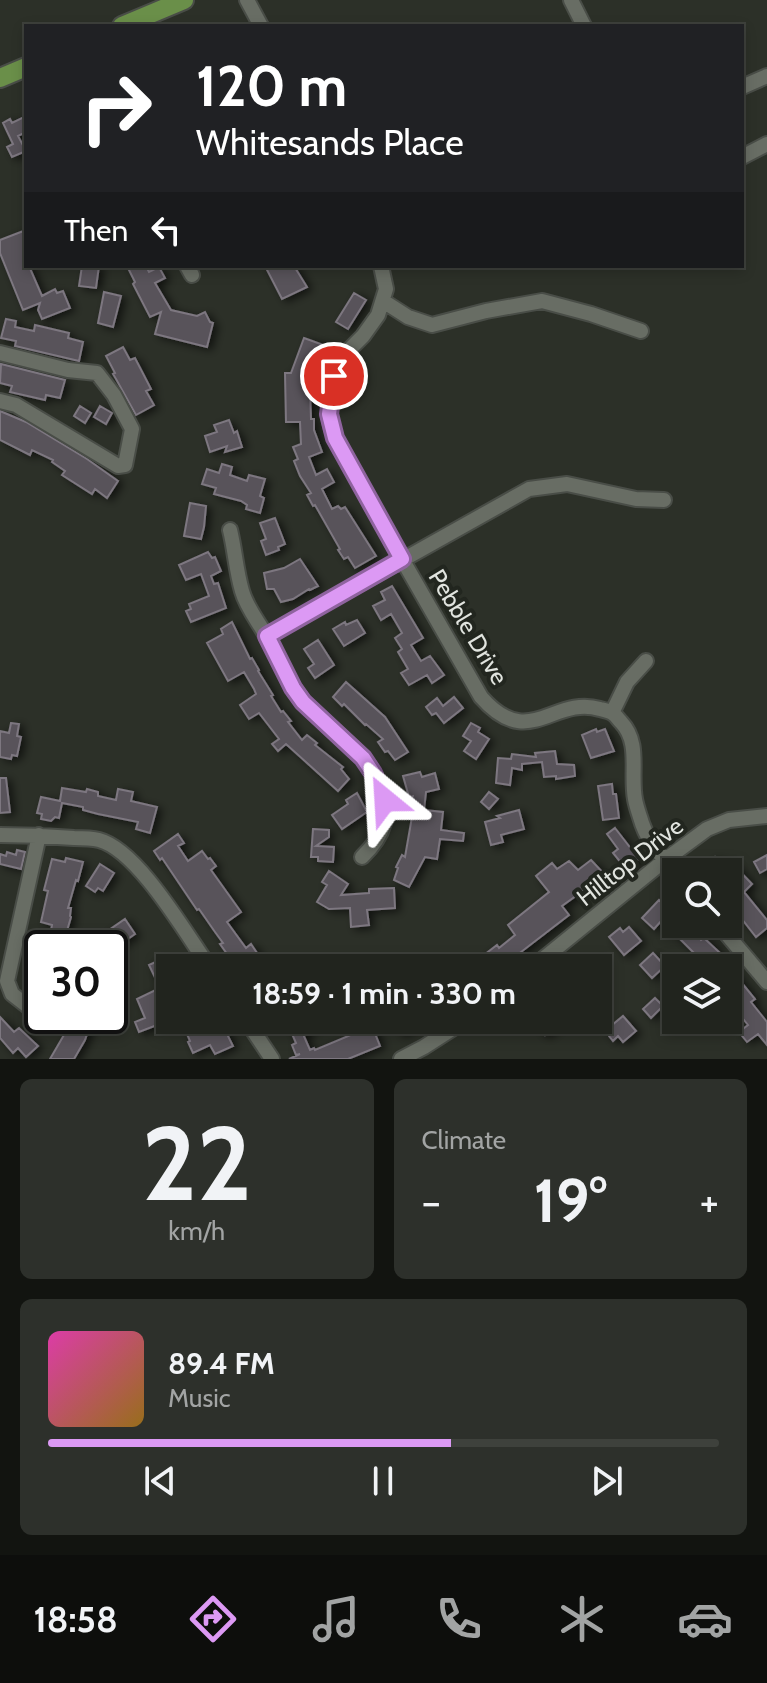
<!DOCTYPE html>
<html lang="en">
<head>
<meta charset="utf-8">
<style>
	body { margin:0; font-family:Cabin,sans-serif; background:#2d302b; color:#f1f3f6; height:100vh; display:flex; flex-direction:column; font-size:30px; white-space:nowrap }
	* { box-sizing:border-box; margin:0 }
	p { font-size:26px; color:#a2a4a4 }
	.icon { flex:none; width:44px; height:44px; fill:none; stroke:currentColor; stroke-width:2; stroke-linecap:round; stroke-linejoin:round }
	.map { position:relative; height:1059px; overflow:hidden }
	.drawer { display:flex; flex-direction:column; gap:20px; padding:20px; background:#121410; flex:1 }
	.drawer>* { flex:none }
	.banner { position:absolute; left:24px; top:24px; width:720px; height:244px; border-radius:0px; box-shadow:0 4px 12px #0003,0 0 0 2px #3e413c; background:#202124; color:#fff; overflow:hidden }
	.fabs { position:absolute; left:662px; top:858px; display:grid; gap:16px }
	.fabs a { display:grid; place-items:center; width:80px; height:80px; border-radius:0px; background:#21241e; box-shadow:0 4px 12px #0003,0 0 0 2px #3e413c; font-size:40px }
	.speed { position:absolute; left:24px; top:930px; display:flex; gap:16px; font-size:40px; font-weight:700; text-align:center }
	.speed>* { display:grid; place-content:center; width:104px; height:104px; border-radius:50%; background:#21241e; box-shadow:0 4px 12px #0003,0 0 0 2px #3e413c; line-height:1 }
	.speed .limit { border:4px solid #111; border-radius:12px; background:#fff; color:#111 }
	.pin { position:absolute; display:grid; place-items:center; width:68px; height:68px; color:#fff; margin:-34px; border:4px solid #fff; border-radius:50%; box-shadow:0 2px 8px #0007 }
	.me { position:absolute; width:88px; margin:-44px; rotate:333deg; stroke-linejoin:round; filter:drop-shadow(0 0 6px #0008) }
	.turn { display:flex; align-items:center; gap:28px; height:168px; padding:0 40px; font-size:36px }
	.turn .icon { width:104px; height:104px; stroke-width:2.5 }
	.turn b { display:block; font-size:56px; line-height:68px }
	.then { display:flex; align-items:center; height:76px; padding:0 40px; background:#0003; gap:16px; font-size:30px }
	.big { font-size:60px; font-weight:800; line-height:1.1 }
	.drawer .tile { flex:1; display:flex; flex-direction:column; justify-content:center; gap:12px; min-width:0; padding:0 28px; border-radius:12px; background:#2d302b }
	.drawer .dial { align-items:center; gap:0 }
	.dial b { font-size:104px; line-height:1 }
	.song { display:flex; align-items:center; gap:24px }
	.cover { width:96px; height:96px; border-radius:12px; background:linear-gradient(135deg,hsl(320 70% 55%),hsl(40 70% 35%)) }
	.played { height:8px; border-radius:4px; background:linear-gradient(90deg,#dc99f4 60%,#3e413c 60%) }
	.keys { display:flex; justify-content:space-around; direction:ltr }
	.heat { display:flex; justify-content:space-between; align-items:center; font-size:44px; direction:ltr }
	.drawer .tiles { flex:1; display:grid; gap:20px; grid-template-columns:1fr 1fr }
	.tile:last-child { grid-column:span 2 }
	.trip { position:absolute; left:156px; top:954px; width:456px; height:80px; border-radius:0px; background:#21241e; box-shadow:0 4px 12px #0003,0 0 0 2px #3e413c; font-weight:800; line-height:80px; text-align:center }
	.dock { display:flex; height:128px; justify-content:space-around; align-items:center; background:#0d0e0c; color:#a2a4a4 }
	.dock .icon { width:56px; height:56px }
	.dock .selected { color:#dc99f4 }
	.dock b { font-size:36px; color:#f1f3f6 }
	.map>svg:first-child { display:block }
</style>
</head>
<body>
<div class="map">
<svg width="767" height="1059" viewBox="0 0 767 1059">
	<defs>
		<filter id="shadow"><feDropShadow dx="4.5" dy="2.5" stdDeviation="4" flood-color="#0009"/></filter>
	</defs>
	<rect width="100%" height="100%" fill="#2c3028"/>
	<path fill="#58525a" stroke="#7d7780" stroke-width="2" filter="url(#shadow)" d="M26 116V132L18 136 26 151 12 157 7 147 13 144 3 123 10 119 12 123Z
		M26 230V266H29L42 296 55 289 57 293 63 291 70 308 42 319 38 310 40 303 23 310 0 253V240Z
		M82 266H99L96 288 79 286Z
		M127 266H146L149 272 159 267 165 278 155 283 171 310 197 316 205 312 210 322 213 323 207 347 155 334 161 312 150 317 133 284 135 282Z
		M265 266H294L307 287 282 299Z
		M104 292 121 296 113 327 98 323Z
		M354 293 366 300 348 329 336 322Z
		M6 319 16 321 15 327 34 331 35 325 69 333 68 338 83 342 79 361 15 346 16 341 1 338Z
		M304 338 329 347 323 363 321 362 319 369 316 368 315 389H310L311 419H314V430L322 452 309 457 316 475 327 469 334 482 322 489 332 509 338 506 341 509 345 507 376 556 355 568 348 557 344 559 338 550 340 549 315 505 313 506 307 495 311 493 300 476 294 461 298 459 293 447 301 444 300 422H286L285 373H291Z
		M123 347 130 360 135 358 151 389 146 391 154 405 136 415 116 379 113 374 115 373 106 356Z
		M1 364 65 380 60 398 46 395 45 400 10 392 12 386 0 383Z
		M80 406 91 413 85 423 74 416Z
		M100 406 112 413 106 424 94 417Z
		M0 411 26 422 87 459 118 481 107 498 95 489 92 494 62 475 65 471 52 462 53 460 32 450 30 455 0 440Z
		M229 420 234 433 237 431 242 447 225 452 227 446 210 452 205 436 217 432 214 425Z
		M222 464 232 467 230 475 247 481 249 475 265 479 260 496 264 498 260 513 246 509 247 505 241 501 214 494 216 488 202 484 207 469 219 473Z
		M190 503 206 506 204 527 201 539 184 536Z
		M275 518 285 544 278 547 279 550 266 555 261 541 266 539 260 523Z
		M208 552 212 558 215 557 221 571 211 576 214 584 218 583 226 608 191 622 186 611 191 609 189 604 209 596 201 574 186 580 179 565Z
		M300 559 318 586 310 590 309 589 293 599 281 602 274 589H267L264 573 284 568Z
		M392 586 423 638 411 645 421 661 430 656 444 675 432 683 427 675 409 685 401 673 408 669 398 652 402 649 395 638 402 633 391 614 381 620 373 606 385 600 381 592Z
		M357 620 365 633 344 646 333 629 345 622 346 625Z
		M232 622 250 659 252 658 259 670 258 671 273 695 271 696 281 712 283 711 291 721 288 722 302 740 307 735 317 743 315 745 343 767 341 769 349 779 338 791 286 744 278 751 272 744 279 739 259 713 249 719 240 705 256 694 254 689 244 672 228 681 207 643 223 634 221 629Z
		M318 640 334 665 315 678 308 668 314 664 304 649Z
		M346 682 385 717 408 752 395 760 388 751 385 752 378 742 383 739 366 724 365 725 344 704 342 706 333 697Z
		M454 697 463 708 444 723 436 713 432 715 426 707 437 698 443 706Z
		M11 723 19 724 17 736 21 737 17 756 12 755 11 759 0 757V731L9 733Z
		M471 723 480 728 478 732 489 739 476 759 464 751 471 741 463 736Z
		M596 729 597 732 605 729 614 751 591 758 582 735Z
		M555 751 557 764 574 765 575 776 556 779V776L544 777 542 762 522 764V770L512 768 510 785 496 783 498 758 511 759 512 754 536 757 535 753Z
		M420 772 422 777 435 773 439 789 426 792 424 810 443 812 441 830 464 833 463 841 440 839 437 859 425 857 409 887 394 880 398 868 396 867 402 855 405 857 412 817 413 796 409 797 403 776Z
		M0 778H6L10 812 0 813Z
		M612 784 613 794H616L619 818 603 820 598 786Z
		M62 788 86 792 87 789 98 792V796L116 800 118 789 133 792 131 801 157 807 150 833 136 829 138 822 98 814 83 810V807L62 803 59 818 55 817 51 821 41 819 42 814 37 813 41 797 60 801Z
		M489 792 498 799 489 809 481 802Z
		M357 793 367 812 342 829 332 815 348 804 346 800Z
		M519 810 524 829 501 835 503 842 491 845 485 822 500 818 497 816Z
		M615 828 639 859 626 869 613 853 618 849 607 834Z
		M313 829 329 830V837L316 846 334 847 333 862 318 861V857H311Z
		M178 834 184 843 178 846 188 861 202 851 208 859 210 858 216 866 211 870 241 912 227 922 246 948 251 944 267 968H237L220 944 223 943 215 932 199 909 197 910 162 858 160 860 154 851Z
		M17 850 25 852 21 869 0 864V854L6 856 7 852 16 855Z
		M767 855V869L760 873 754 862Z
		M715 857 723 866 728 861V859L752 884 744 892 767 920V928L756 937 738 914 741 912 728 898V872H707L703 868Z
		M66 858 83 862 78 881 76 880 68 908H71L70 916 71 917 62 948H48L52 925 41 922 48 891 44 890 52 859 65 862Z
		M591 860 608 878 600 887 594 883 562 906 569 915 521 952 523 954 516 960 511 957 507 960 504 956 490 968H467L497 945 499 948 515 935 508 925 549 892 536 876 552 863 557 869 569 861 578 870Z
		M100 864 114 873 103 891 98 888 95 892 86 886Z
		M329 871 348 884 341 895 369 893V889L394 888 395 908 367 910 369 925 351 927 350 908 329 909 317 902 327 885 322 882Z
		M659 900 674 915 665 922 663 919 654 929 642 918Z
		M125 919 135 934 115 948H98L93 941Z
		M684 924H688L701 940 704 938 719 952 706 965 674 933Z
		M629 927 641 941 624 955 609 937 620 928 623 932Z
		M653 953 665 966 652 978 640 965Z
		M164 958 170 972V1020L139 1032 135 1022 145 1018 137 999 160 988 149 965Z
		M728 966 755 999 751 1002 767 1022V1045L758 1034 747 1042 739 1032 748 1025 728 1000Z
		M655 998 663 1006 651 1018 643 1009Z
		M75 1016H88V1018L92 1019 85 1040 74 1059H50Z
		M623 1016 636 1031 623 1042 618 1036 613 1041 605 1031Z
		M0 1017 14 1032 19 1028 38 1046 26 1057 18 1048 13 1053 0 1038Z
		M181 1020H220L233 1046 215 1054 210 1045 193 1053 188 1042 190 1041Z
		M286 1020H308L312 1030 303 1034 310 1050 314 1048 315 1050 372 1026 380 1046 348 1059H289L300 1054 296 1055 292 1045 296 1043Z
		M394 1020H423L401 1034Z
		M532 1020H563L545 1035Z"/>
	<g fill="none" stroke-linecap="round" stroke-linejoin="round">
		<defs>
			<path id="minor" d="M247 0 261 26
				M571 0 584 26
				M742 87 767 76
				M742 157 767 144
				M187 266 192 275
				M381 266 386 289 378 315 363 336 346 353 334 376 330 401 329 414 331 426 335 438 402 559 481 697C529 752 553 695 600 709 604 710 609 711 612 713 616 715 618 719 621 722 641 743 630 772 635 799 636 805 638 811 640 817 647 842 660 854 676 873
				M383 301 408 317 432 325 486 311 542 301 591 314 641 331
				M0 353 68 370 97 373 114 395 132 429 125 465 118 466 16 405 0 401
				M230 530C235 550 236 571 242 591 247 609 259 622 268 639 277 655 284 673 294 688 311 717 343 733 363 759 370 767 374 776 379 785 392 814 384 836 362 857
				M267 636 529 489 567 484 636 499 664 500
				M612 713 627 682 646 661
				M0 835C25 835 49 836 74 838 82 838 91 838 99 840 138 850 186 934 210 968
				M39 835 7 981 12 994 48 1022
				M718 924 767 982
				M532 968 665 860 707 829 729 820 767 816
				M246 1020 272 1059
				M401 1059 424 1047 466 1020"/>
			<path id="major" d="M122 26 184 0
				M0 78 26 67"/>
		</defs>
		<use href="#minor" stroke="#494d47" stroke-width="18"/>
		<use href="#major" stroke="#494d47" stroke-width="22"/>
		<use href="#minor" stroke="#686d64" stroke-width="14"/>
		<use href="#major" stroke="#6a8f49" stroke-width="18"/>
	</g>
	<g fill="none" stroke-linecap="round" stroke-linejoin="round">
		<defs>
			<path id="route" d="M334 376 329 414 335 438 402 559 267 636 293 688 303 702 363 758 373 773 385 800"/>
		</defs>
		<use href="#route" stroke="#8f639f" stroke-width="20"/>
		<use href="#route" stroke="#dc99f4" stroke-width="14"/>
	</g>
	<g text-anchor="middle" stroke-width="8" stroke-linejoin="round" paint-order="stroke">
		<g font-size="24" fill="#e1e4df" stroke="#22261f">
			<text transform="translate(468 627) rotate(59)" y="8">Pebble Drive</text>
			<text transform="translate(630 862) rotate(-38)" y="8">Hilltop Drive</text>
		</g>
	</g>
</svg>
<div class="fabs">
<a><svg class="icon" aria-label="search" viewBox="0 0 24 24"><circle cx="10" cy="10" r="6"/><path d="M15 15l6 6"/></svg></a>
<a><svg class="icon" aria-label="layers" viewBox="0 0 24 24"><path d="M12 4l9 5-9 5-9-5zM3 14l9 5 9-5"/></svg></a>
</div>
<div class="speed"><div class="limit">30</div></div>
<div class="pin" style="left:334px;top:376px;background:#d93025"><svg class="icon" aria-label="arrive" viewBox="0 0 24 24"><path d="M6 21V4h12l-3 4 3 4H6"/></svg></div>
<svg class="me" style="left:385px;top:800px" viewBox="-20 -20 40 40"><path d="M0-17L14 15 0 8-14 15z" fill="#dc99f4" stroke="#fff" stroke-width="4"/></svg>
<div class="trip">18:59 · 1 min · 330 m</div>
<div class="banner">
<div class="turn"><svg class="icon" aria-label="right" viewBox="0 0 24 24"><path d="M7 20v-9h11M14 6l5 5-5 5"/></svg><div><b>120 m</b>Whitesands Place</div></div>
<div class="then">Then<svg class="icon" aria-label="left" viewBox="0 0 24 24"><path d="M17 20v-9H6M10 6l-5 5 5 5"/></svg></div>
</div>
</div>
<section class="drawer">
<div class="tiles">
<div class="tile dial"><b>22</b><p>km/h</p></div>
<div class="tile"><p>Climate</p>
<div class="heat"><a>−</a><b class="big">19°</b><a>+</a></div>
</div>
<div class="tile">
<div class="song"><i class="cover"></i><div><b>89.4 FM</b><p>Music</p></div></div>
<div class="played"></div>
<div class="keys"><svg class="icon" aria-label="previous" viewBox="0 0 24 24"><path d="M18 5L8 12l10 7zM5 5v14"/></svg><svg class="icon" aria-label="pause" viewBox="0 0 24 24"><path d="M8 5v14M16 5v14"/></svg><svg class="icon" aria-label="next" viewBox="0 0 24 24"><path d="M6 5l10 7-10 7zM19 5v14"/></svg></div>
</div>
</div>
</section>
<nav class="dock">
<b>18:58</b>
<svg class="icon selected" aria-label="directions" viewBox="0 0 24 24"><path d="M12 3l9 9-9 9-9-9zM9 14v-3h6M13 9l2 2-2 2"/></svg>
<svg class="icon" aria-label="music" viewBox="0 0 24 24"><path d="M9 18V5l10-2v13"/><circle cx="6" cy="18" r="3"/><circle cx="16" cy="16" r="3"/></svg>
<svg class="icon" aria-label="phone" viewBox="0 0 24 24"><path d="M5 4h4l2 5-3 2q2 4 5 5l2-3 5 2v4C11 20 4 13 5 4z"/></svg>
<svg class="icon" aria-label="climate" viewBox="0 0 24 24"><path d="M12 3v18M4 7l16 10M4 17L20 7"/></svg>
<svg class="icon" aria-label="car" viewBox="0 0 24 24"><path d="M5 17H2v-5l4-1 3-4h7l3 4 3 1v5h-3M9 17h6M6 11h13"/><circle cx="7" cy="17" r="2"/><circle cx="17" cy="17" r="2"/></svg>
</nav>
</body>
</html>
